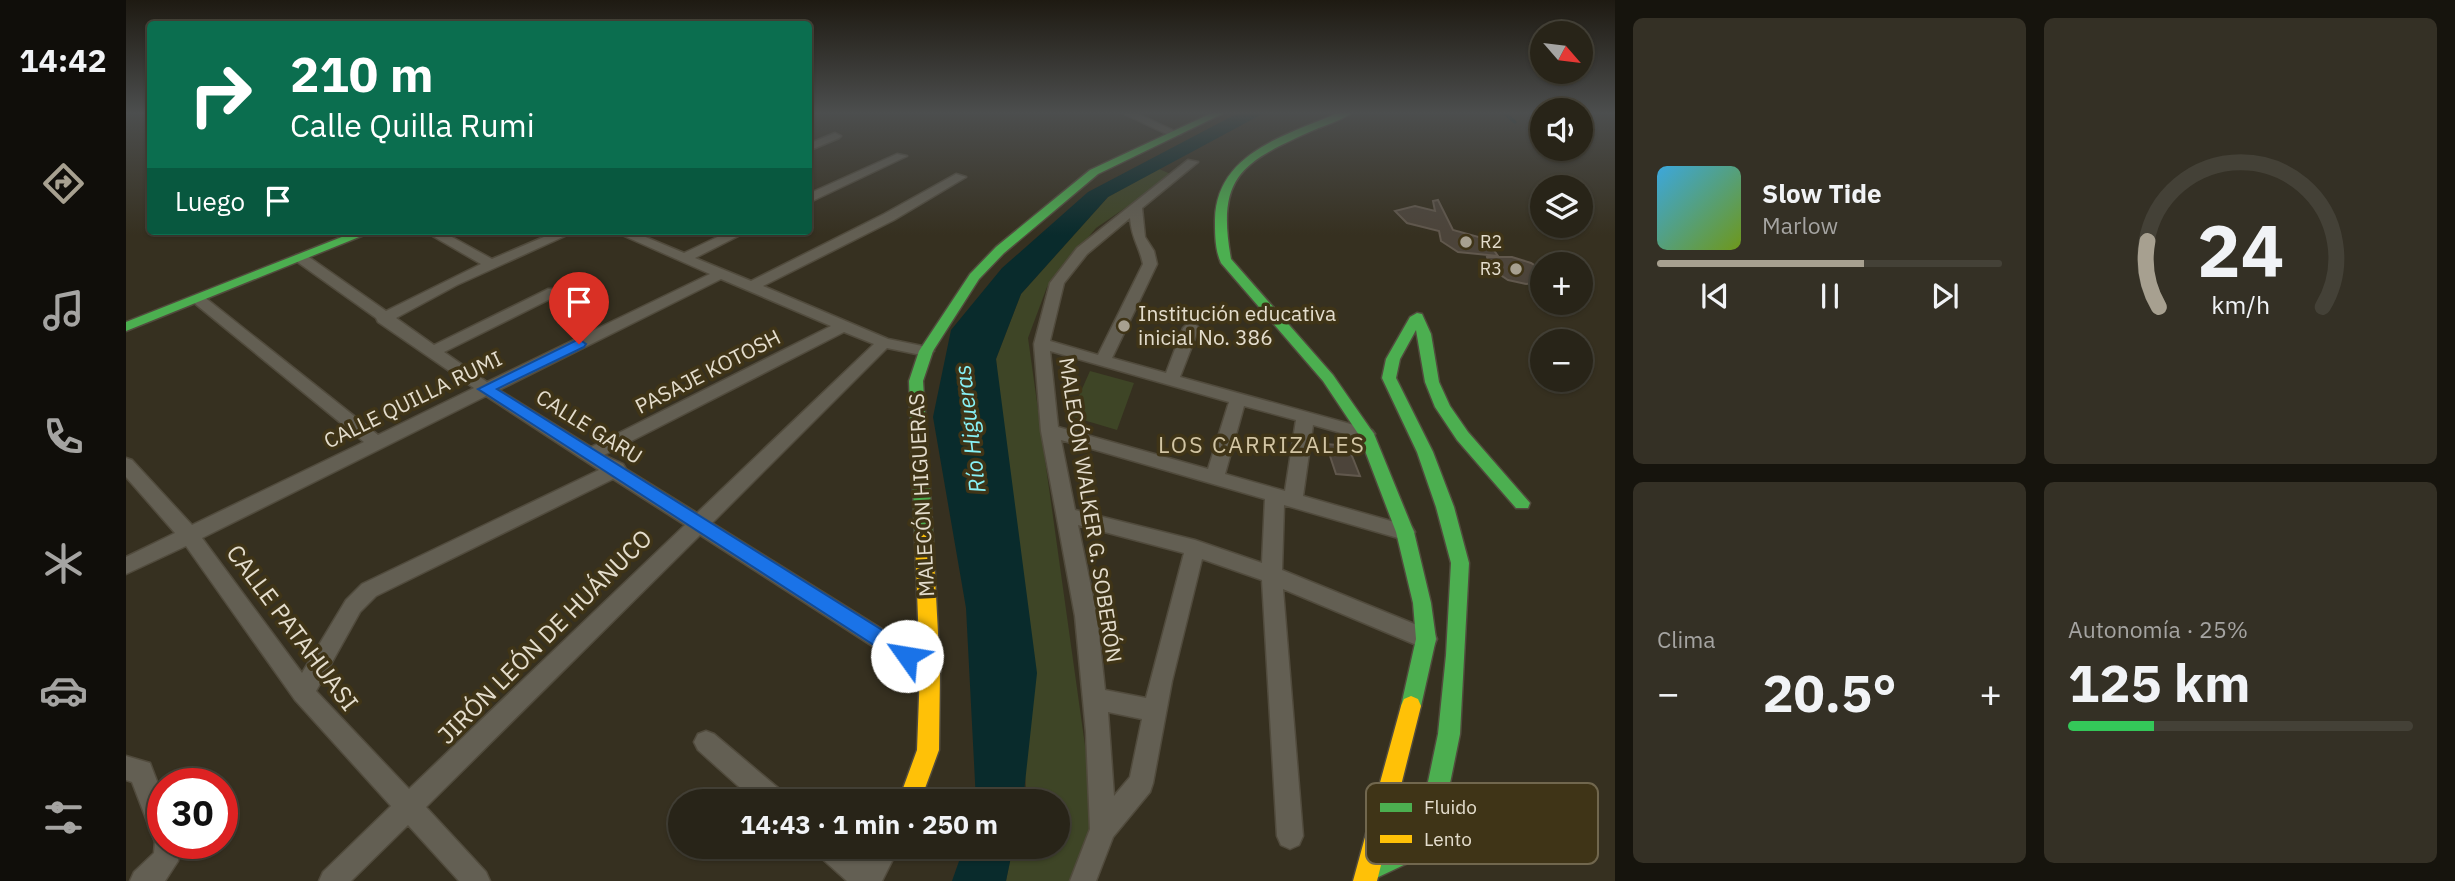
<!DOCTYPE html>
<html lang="es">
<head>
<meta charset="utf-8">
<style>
	body { margin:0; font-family:"IBM Plex Sans",sans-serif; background:#343025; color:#f1f3f6; height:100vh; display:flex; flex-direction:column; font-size:26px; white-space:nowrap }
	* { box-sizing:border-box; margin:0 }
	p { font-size:23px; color:#a5a4a2 }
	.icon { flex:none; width:38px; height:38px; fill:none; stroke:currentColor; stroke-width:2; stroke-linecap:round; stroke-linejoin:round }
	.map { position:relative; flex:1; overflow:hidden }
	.sheet { display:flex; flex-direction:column; gap:18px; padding:18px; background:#16140d; width:840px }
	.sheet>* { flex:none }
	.hud { position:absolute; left:21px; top:21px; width:665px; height:214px; border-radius:7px; box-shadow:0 2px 5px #0004,0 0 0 2px #444137; background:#0b6e4f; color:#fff; overflow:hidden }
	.needle { width:46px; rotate:118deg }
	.tools { position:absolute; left:1404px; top:21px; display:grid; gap:14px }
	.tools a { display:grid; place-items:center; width:63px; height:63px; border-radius:50%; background:#282418; box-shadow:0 2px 5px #0004,0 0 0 2px #444137; font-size:35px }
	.speed { position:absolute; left:21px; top:768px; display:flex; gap:14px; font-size:35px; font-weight:700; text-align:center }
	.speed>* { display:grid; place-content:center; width:91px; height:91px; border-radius:50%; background:#282418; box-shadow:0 2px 5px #0004,0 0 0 2px #444137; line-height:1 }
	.speed .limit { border:10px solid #d22; background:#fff; color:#111 }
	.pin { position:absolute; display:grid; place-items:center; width:60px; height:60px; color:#fff; margin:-72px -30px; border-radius:50% 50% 50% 0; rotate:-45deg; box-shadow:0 0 7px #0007 }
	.pin .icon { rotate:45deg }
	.me { position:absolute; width:77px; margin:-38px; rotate:302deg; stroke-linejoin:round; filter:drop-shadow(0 0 5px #0008) }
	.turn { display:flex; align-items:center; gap:24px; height:147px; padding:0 28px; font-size:32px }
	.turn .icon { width:91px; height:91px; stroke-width:2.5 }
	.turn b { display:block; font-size:49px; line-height:60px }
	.then { display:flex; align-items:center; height:66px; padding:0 28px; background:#0003; gap:14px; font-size:26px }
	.big { font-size:52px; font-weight:700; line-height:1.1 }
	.sheet .widget { flex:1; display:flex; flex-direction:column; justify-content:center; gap:10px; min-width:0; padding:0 24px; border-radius:10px; background:#343025 }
	.sheet .dial { align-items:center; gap:0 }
	.dial svg { height:182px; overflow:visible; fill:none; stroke:#444137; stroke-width:7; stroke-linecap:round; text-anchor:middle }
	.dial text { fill:#f1f3f6; stroke:none }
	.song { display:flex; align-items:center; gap:21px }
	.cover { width:84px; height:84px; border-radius:10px; background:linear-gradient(135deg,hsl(200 70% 55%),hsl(80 70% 35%)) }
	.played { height:7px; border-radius:4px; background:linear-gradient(90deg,#a7a090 60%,#444137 60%) }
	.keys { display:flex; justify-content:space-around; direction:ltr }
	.heat { display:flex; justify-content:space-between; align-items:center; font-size:38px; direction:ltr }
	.charge { height:10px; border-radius:5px; background:linear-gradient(90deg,#34c759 25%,#444137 0) }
	.sheet .tiles { flex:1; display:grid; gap:18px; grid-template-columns:repeat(2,1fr) }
	.trip { position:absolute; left:542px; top:789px; width:402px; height:70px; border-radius:35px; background:#282418; box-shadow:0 2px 5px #0004,0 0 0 2px #444137; font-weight:700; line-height:70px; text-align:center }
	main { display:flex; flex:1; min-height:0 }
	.menu { display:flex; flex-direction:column; width:126px; justify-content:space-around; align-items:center; background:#100e0a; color:#a5a4a2 }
	.menu .icon { width:49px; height:49px }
	.menu .on { color:#a7a090 }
	.menu b { font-size:32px; color:#f1f3f6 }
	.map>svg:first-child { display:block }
</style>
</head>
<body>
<main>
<nav class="menu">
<b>14:42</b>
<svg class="icon on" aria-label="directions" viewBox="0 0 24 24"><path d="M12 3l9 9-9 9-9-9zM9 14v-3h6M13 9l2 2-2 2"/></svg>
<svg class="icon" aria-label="music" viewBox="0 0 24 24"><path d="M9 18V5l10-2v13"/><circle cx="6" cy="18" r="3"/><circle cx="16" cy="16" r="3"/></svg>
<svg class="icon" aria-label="phone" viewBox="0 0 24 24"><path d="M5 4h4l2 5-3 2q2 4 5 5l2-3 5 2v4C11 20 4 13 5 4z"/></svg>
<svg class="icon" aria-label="climate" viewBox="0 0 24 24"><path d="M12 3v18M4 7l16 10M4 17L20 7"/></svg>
<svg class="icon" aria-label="car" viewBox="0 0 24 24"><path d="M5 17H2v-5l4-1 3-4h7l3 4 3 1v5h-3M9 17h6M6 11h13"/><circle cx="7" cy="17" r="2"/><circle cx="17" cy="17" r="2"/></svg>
<svg class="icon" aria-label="filters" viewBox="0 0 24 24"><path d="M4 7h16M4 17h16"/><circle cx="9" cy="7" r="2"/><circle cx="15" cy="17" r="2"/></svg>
</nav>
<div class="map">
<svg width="1489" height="881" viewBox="0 0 1489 881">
	<rect width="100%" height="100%" fill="#363020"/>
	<path fill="#3e4526" d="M1033 169 1047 175 970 228 921 287 902 338 969 817 946 881H880L887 847H933V802L897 801 900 787 870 359 895 294 982 197Z
		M964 371 1008 383 991 430 944 416Z"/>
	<path fill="#092b2c" d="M1114 112H1140L982 197 895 294 870 359 911 673 897 801H850L840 608 807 417 825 330 876 268 962 192Z
		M838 847H887L880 881H826Z"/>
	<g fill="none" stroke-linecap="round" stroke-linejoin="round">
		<path stroke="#092b2c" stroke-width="3.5" d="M1377 112 1389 122"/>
	</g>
	<path fill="#4c443a" stroke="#61584d" stroke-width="2" d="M1312 200 1327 230 1360 239 1372 256 1332 252 1315 241 1313 231 1281 223 1269 211 1289 206 1309 211 1307 201Z
		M1361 257H1386L1405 263 1416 270V282L1400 284 1382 280 1364 268Z
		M1200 444 1222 446 1234 476 1210 474Z"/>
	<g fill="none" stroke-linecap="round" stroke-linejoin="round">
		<defs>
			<path id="street" d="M994 112H1008L1055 134 1045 136Z
				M709 133 715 136 713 138 682 151V144Z
				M771 154 781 156 682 203V194Z
				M1062 160 1072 162 1016 208 1019 237 1028 251 1031 264 986 358 1040 373 1057 328 1060 325H1070L1073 328 1054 377 1246 430 1249 434 1240 440 1187 425 1177 496 1286 527 1289 532 1286 537 1279 540 1158 505 1156 570 1308 632 1311 639 1308 646 1300 649 1157 589 1177 836 1173 845 1164 849 1155 845 1151 836 1136 580 1076 559 1046 681 1027 783 1024 792 987 837 970 881H944L964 829 960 732 949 616 915 431 908 344 924 283 951 248ZM1004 218C1006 240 1013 245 1017 264L972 355 924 341 938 283 961 254ZM924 351 1103 402 1082 469 932 427ZM1118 406 1170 420 1159 491 1099 474ZM935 440 1139 499 1136 563 1069 540 949 510ZM952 525 1058 553 1020 698 979 690 971 616ZM982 712 1016 719 1004 777 988 796Z
				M830 174 840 177 768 220 637 286 762 339 806 348 808 351 800 356 761 348 586 523 812 664 815 671 812 678 804 681 796 678 574 535 300 807 360 872 364 881H333L282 825 225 881H193L197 872 265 806 169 700 60 546 0 574V557L49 533 0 477V458L6 460 66 525 238 442 67 302V296H77L252 435 348 388 252 322 250 318 170 261V255H180L260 311 355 264 298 231H315L366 259 432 231H450L331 285 270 318 308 345 422 289H432V295L318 352 361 382 584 274 487 231H505L558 253 604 231H622L569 258 625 281 758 214ZM595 279 705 326 465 447 373 390ZM718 332 748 344 571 513 500 469 497 464 478 455ZM360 396 473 470 236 584 220 600 176 673 76 538ZM487 479 559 525 283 789 190 691 234 612 250 596Z
				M580 731 588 734 658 793 661 802H630L572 750 568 742 572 734Z
				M0 756 24 763 37 797V844H54L52 861 39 881H4L8 872 28 853 29 842 6 782 0 780Z
				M689 847H722L738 861 746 847H773L756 881H721L693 856Z"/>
			<path id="fast" d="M1088 112H1100L972 174 878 253 853 279 807 351 797 381 807 539 804 544 798 546 792 544 789 539 783 381 793 351 844 274 870 247 964 170Z
				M1214 112H1227C1216 120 1200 125 1188 130 1116 162 1090 176 1105 259L1207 375 1248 434 1288 532 1305 603 1310 639 1295 706 1292 713 1285 716 1278 713 1275 706 1290 639 1287 603 1270 532 1233 435 1197 381 1095 263C1089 250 1089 234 1089 220 1090 152 1162 135 1214 112Z
				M231 231H248L0 331V322Z
				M1291 313 1296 314 1305 334 1313 382 1324 406 1342 432 1404 503 1402 508H1390L1331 440 1309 407 1299 382 1290 330 1274 359 1270 378 1307 452 1328 507 1343 563 1334 734 1320 803 1301 846 1282 863 1244 881 1236 877 1232 869 1236 861 1266 847 1285 830 1298 801 1312 734 1320 655 1325 563 1310 507 1291 452 1256 378 1260 359 1284 317Z"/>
			<path id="slow" d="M798 532 804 534 807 539 814 671 813 750 794 802H772L791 750 794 671 789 539 792 534Z
				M1285 696 1292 699 1295 706 1251 881H1227L1275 706 1278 699Z"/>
		</defs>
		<use href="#street" stroke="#514b3d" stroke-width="3"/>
		<use href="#fast" stroke="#514b3d" stroke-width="3"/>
		<use href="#slow" stroke="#514b3d" stroke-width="3"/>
		<use href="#street" fill="#635f53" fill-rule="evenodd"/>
		<use href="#fast" fill="#4caf50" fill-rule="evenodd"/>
		<use href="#slow" fill="#ffc107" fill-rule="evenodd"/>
	</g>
	<linearGradient id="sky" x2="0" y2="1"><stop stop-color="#1e1a12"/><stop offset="0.48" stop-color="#4c4e4e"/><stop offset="1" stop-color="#4c4e4e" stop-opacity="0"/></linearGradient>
	<rect width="1489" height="235" fill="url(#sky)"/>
	<path fill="#1a73e8" stroke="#114b97" stroke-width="2" d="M453 339 460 344 458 347 371 389 788 650 791 656 788 662 781 665 774 662 352 389Z"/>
	<g fill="#a7a090" stroke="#3f3417" stroke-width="2.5">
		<circle cx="1340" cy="242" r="7"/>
		<circle cx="1390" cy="269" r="7"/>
		<circle cx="998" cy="326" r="7"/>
	</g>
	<g text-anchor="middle" stroke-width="7" stroke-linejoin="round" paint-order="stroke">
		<g font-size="18" fill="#e4ddcd" stroke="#3f3417" text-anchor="start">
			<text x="1354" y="248">R2</text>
			<text x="1376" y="275" text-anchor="end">R3</text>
		</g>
		<g font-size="21" fill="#e4ddcd" stroke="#3f3417" text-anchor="start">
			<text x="1012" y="321">Institución educativa<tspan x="1012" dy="24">inicial No. 386</tspan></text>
		</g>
		<g font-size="21" fill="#e4ddcd" stroke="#3f3417">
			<text transform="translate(582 372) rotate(-27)" y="7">PASAJE KOTOSH</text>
			<text transform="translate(287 400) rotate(-26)" y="7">CALLE QUILLA RUMI</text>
			<text transform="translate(463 427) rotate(32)" y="7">CALLE GARU</text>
			<text transform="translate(796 495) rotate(-93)" y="7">MALECÓN HIGUERAS</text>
			<text transform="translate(964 510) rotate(81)" y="7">MALECÓN WALKER G. SOBERÓN</text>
		</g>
		<g font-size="23" font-style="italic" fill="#87f1f6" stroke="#3f3417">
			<text transform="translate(844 429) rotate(-97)" y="8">Río Higueras</text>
		</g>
		<g font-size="23" letter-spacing="2" fill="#d2c5a4" stroke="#3f3417">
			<text x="1136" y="453">LOS CARRIZALES</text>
		</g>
		<g font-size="24" fill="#e4ddcd" stroke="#3f3417">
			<text transform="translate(166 628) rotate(53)" y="8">CALLE PATAHUASI</text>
			<text transform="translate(419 637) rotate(-45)" y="8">JIRÓN LEÓN DE HUÁNUCO</text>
		</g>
	</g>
	<rect x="1240" y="783" width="232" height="81" rx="10" fill="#3f3417" stroke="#71674e" stroke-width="2"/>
	<rect x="1254" y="803" width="32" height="9" fill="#4caf50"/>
	<rect x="1254" y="835" width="32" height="8" fill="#ffc107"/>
	<g font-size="19" fill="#e4ddcd">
		<text x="1298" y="814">Fluido</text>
		<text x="1298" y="846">Lento</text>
	</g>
</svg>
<div class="tools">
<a><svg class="needle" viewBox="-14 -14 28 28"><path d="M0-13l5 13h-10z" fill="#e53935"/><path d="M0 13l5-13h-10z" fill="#a5a4a2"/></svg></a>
<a><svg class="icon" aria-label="sound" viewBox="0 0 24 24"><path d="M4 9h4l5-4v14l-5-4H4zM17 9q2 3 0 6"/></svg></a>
<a><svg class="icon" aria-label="layers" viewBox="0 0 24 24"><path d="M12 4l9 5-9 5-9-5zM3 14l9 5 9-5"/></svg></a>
<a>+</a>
<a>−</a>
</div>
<div class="speed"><div class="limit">30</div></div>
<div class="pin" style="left:453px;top:344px;background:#d93025"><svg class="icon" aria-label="arrive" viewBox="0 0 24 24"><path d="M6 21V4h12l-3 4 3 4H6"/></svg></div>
<svg class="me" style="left:781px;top:656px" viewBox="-20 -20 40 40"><circle r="19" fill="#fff"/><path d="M0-13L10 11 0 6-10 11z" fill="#1a73e8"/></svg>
<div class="trip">14:43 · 1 min · 250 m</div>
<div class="hud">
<div class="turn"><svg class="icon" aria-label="right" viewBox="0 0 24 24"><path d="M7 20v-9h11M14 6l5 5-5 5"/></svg><div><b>210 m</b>Calle Quilla Rumi</div></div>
<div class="then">Luego<svg class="icon" aria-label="arrive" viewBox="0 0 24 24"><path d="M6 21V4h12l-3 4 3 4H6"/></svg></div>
</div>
</div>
<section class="sheet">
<div class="tiles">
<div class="widget">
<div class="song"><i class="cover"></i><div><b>Slow Tide</b><p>Marlow</p></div></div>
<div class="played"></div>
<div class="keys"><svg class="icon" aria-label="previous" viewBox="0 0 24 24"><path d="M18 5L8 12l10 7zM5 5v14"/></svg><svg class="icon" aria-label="pause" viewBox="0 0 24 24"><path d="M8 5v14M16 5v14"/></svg><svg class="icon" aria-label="next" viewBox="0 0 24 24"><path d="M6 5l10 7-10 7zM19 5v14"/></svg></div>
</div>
<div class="widget dial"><svg viewBox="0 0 100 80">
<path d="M14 69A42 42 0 1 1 86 69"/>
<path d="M14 69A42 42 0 0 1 9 40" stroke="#a7a090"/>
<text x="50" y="56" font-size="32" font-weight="700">24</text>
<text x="50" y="72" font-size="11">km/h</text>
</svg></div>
<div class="widget"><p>Clima</p>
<div class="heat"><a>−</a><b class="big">20.5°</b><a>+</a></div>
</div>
<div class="widget"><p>Autonomía · 25%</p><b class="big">125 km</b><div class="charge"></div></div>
</div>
</section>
</main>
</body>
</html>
